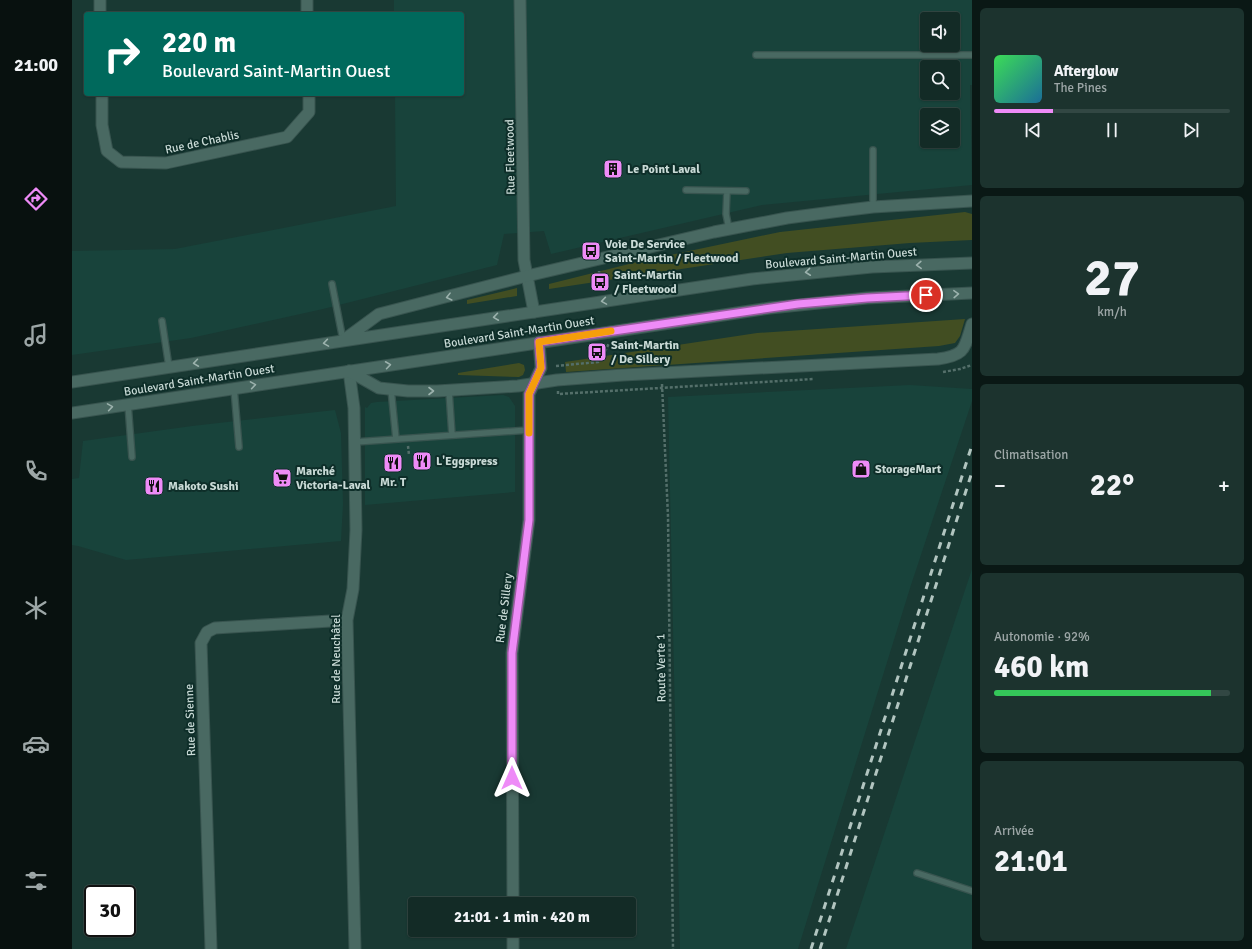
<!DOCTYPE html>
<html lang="fr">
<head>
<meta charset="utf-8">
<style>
	body { margin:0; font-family:Signika,sans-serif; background:#1c332e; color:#f1f3f6; height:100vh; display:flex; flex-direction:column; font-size:15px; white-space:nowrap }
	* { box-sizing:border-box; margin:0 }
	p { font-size:13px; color:#9da7a7 }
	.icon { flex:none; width:22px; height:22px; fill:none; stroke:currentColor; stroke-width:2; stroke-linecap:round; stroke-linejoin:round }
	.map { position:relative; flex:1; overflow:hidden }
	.sheet { display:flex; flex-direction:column; gap:8px; padding:8px; background:#0a1815; width:280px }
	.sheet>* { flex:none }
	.banner { position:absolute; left:12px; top:12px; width:380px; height:84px; border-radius:4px; box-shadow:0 1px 3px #0004,0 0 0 1px #324743; background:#00695c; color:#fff; overflow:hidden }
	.tools { position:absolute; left:848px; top:12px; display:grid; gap:8px }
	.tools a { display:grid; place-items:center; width:40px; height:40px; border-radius:4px; background:#132b26; box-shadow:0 1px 3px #0004,0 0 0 1px #324743; font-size:20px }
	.speed { position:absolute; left:12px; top:885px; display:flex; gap:8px; font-size:20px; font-weight:700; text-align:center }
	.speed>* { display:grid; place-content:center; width:52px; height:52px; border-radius:50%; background:#132b26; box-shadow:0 1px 3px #0004,0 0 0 1px #324743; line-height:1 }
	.speed .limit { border:2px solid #111; border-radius:6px; background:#fff; color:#111 }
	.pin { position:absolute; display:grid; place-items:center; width:34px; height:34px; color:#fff; margin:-17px; border:2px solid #fff; border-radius:50%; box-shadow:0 1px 4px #0007 }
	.me { position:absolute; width:44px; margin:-22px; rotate:0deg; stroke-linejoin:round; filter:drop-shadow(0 0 3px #0008) }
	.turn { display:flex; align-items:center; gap:14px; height:84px; padding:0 12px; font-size:18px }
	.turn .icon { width:52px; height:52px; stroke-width:2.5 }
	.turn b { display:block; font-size:28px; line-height:34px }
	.big { font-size:30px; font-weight:700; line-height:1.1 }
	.sheet .widget { flex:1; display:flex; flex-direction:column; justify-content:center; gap:6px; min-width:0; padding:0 14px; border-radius:6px; background:#1c332e }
	.sheet .dial { align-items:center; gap:0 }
	.dial b { font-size:52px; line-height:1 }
	.song { display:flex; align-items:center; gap:12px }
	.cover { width:48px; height:48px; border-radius:6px; background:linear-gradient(135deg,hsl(130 70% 55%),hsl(200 70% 35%)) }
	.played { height:4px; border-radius:2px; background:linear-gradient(90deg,#ee8bf7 25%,#324743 25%) }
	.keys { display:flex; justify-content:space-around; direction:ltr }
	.heat { display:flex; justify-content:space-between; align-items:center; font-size:22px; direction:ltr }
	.charge { height:6px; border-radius:3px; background:linear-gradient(90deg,#34c759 92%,#324743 0) }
	.trip { position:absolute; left:336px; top:897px; width:228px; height:40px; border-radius:4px; background:#132b26; box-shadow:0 1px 3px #0004,0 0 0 1px #324743; font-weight:700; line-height:40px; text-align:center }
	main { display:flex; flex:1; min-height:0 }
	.tabs { display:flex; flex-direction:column; width:72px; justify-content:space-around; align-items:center; background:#08110f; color:#9da7a7 }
	.tabs .icon { width:28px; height:28px }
	.tabs .selected { color:#ee8bf7 }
	.tabs b { font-size:18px; color:#f1f3f6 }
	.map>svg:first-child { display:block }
</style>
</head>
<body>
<main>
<nav class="tabs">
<b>21:00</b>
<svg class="icon selected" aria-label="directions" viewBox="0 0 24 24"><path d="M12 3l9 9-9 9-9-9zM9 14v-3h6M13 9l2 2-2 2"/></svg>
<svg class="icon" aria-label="music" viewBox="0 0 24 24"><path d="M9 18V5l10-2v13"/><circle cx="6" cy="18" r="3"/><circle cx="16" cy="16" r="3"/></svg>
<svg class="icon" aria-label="phone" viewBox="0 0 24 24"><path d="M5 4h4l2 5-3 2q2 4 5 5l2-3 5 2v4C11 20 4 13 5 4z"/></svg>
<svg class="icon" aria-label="climate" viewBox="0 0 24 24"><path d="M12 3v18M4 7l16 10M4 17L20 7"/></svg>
<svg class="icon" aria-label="car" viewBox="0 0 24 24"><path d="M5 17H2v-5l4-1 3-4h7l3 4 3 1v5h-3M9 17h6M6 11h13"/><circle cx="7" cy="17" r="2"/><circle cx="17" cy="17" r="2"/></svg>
<svg class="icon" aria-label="filters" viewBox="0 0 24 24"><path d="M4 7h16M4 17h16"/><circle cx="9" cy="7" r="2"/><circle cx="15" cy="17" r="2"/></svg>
</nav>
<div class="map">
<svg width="900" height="949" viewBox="0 0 900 949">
	<rect width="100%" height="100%" fill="#193933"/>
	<path fill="#18433b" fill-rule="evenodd" d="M322 0H900V85H898L900 185 690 205 479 254 472 231 432 234 425 265 251 309 119 338 0 355V251L103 249 324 206 323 94H390V14H322ZM855 19H881V45H855ZM855 67H881V93H855ZM855 115H881V141H855Z
		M838 385 900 389V401L839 585 726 949H608L596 397Z
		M431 395 437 397 443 406V492L293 505V407L295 408 299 403 305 402Z
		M263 410 269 433 271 504 269 541 54 560 6 546 0 545V479L7 478 11 441 120 426Z
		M900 569V949H774Z"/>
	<path fill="#424e22" d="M893 212 900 214V240L838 243 715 253 477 289V284L565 262 708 232Z
		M445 288V296L395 304V300Z
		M893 319 888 336 883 343 867 346 494 372 493 362 685 333Z
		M447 363 452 365 453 370 451 375 447 377 386 375V373Z"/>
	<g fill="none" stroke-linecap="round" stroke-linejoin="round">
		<defs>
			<path id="service" d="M684 55H900
				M801 150V207
				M614 190 674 191
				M655 191 654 214 657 229
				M260 284 271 340
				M90 321 97 367
				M162 388 167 447
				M319 389 324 439
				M377 391 380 435
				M56 404 60 457
				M283 442 457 430
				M845 873 900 891"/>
			<path id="minor" d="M28 0V14
				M235 0V14
				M448 0 452 260 462 312
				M30 94V125L35 151 49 162 94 163 215 137 237 112V94
				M277 371 282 408 284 530 281 589 275 620 283 949
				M441 904 440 653 457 520V394L469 368 467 342
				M441 930V949
				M139 949 129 643 135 632 143 628 275 620"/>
			<path id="secondary" d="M273 339 307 314 455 276 642 232 715 218 768 211 801 207 900 201
				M277 371 307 388 336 391H365L446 386 485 380 551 375 866 359C894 355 892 349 900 324
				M0 382 680 279 800 267 900 263
				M0 413 698 308 795 298 900 293"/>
		</defs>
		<use href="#service" stroke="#38544f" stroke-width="8"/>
		<use href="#minor" stroke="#38544f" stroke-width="13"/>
		<use href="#secondary" stroke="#38544f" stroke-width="13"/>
		<path stroke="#546f6a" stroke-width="2.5" stroke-dasharray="3 2" stroke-linecap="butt" d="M527 271 528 282
			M484 366 526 362 530 358 537 343
			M871 372 888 369 900 365
			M590 384 596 516 601 949
			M486 391V394L742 379
			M336 446 337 455"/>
		<use href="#service" stroke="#496962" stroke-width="5.5"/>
		<use href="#minor" stroke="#496962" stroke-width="11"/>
		<use href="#secondary" stroke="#496962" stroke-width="11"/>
		<path stroke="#b2c5c0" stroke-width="3" stroke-dasharray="7 7" stroke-linecap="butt" d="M739 949 900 445
			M748 949 900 472"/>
	</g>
	<defs><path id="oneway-chevron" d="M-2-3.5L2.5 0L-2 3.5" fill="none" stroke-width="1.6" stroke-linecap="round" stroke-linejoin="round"/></defs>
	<g stroke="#9cb2ad">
		<use href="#oneway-chevron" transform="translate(847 265) rotate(178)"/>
		<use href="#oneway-chevron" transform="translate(736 272) rotate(174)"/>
		<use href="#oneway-chevron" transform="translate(884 294) rotate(-2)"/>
		<use href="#oneway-chevron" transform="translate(377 297) rotate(166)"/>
		<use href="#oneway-chevron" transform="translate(532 301) rotate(171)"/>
		<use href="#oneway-chevron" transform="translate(424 317) rotate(172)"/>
		<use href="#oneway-chevron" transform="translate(254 343) rotate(171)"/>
		<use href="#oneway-chevron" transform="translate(124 363) rotate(172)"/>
		<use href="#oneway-chevron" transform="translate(316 365) rotate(-8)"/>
		<use href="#oneway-chevron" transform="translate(181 385) rotate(-9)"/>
		<use href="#oneway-chevron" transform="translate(359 391)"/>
		<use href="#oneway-chevron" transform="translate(38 407) rotate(-9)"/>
	</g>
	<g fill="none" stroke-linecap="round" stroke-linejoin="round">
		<defs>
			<path id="route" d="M440 778V653L457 520V394L469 368 467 342 726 304 795 298 854 295"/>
		</defs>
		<use href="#route" stroke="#9b5aa1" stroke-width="10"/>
		<use href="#route" stroke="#ee8bf7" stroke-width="7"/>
		<path stroke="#f59e0b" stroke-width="7" d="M457 433V394L469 368 467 342 539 331"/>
	</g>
	<defs>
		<symbol id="building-square" viewBox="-11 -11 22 22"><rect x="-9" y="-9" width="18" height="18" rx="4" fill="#ee8bf7" stroke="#0e2e29"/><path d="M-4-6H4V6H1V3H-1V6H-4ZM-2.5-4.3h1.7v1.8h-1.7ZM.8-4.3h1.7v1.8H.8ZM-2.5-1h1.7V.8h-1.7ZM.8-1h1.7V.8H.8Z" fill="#111"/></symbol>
		<symbol id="bus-square" viewBox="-11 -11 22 22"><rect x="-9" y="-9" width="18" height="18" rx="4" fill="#ee8bf7" stroke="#0e2e29"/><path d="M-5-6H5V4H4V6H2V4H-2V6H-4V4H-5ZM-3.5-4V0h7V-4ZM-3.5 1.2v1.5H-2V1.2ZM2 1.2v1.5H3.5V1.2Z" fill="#111"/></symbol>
		<symbol id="restaurant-square" viewBox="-11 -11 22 22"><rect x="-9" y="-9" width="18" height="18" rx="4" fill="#ee8bf7" stroke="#0e2e29"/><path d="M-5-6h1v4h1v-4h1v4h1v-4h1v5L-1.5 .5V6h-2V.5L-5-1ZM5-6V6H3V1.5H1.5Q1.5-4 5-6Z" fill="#111"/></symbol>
		<symbol id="shop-square" viewBox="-11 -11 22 22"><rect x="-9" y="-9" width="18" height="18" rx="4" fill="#ee8bf7" stroke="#0e2e29"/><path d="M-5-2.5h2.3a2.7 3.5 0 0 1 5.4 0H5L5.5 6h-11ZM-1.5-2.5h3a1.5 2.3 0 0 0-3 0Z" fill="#111"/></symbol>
		<symbol id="supermarket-square" viewBox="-11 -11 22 22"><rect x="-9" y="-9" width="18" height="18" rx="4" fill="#ee8bf7" stroke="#0e2e29"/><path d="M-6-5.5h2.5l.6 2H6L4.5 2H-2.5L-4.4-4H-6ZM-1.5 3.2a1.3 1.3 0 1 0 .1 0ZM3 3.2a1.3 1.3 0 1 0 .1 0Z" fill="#111"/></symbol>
	</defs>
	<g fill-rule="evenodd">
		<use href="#building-square" x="530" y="158" width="22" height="22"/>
		<use href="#bus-square" x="508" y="240" width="22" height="22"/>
		<use href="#bus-square" x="517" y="271" width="22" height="22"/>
		<use href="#bus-square" x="514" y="341" width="22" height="22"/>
		<use href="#restaurant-square" x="339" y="450" width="22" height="22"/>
		<use href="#restaurant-square" x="310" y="452" width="22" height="22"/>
		<use href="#shop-square" x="778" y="458" width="22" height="22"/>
		<use href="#supermarket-square" x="199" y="467" width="22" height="22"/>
		<use href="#restaurant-square" x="71" y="475" width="22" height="22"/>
	</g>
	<g text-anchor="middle" stroke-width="4" stroke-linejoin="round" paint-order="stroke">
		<g font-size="12" fill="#c9dad6" stroke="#0e2e29">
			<text transform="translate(130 142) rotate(-12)" y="4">Rue de Chablis</text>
			<text transform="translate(438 157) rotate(-91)" y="4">Rue Fleetwood</text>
			<text transform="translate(769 258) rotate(-5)" y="4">Boulevard Saint-Martin Ouest</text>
			<text transform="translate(447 332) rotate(-9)" y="4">Boulevard Saint-Martin Ouest</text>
			<text transform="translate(127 380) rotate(-9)" y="4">Boulevard Saint-Martin Ouest</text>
			<text transform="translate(432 608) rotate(-83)" y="4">Rue de Sillery</text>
			<text transform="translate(264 659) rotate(-90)" y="4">Rue de Neuchâtel</text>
			<text transform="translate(589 668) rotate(-91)" y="4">Route Verte 1</text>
			<text transform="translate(118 720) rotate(-92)" y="4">Rue de Sienne</text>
		</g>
		<g font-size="12" font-weight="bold" fill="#c9dad6" stroke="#0e2e29" text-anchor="start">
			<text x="555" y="173">Le Point Laval</text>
			<text x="533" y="248">Voie De Service<tspan x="533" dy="14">Saint-Martin / Fleetwood</tspan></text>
			<text x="542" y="279">Saint-Martin<tspan x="542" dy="14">/ Fleetwood</tspan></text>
			<text x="539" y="349">Saint-Martin<tspan x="539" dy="14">/ De Sillery</tspan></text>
			<text x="364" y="465">L'Eggspress</text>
			<text x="803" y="473">StorageMart</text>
			<text x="224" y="475">Marché<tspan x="224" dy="14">Victoria-Laval</tspan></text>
			<text x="321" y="486" text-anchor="middle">Mr. T</text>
			<text x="96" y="490">Makoto Sushi</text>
		</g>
	</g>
</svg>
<div class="tools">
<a><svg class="icon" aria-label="sound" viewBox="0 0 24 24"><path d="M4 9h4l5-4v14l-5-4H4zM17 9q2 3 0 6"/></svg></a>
<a><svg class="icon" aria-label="search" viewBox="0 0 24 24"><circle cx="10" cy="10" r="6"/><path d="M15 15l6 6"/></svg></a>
<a><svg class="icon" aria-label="layers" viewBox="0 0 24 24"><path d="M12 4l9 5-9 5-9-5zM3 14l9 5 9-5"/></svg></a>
</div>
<div class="speed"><div class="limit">30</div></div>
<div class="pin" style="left:854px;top:295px;background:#d93025"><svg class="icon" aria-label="arrive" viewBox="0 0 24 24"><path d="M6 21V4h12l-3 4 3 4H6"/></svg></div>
<svg class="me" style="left:440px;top:778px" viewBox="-20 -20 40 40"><path d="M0-17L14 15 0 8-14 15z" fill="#ee8bf7" stroke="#fff" stroke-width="4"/></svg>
<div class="trip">21:01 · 1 min · 420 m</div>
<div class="banner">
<div class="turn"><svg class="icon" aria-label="right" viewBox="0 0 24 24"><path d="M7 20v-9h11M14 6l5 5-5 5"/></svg><div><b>220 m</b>Boulevard Saint-Martin Ouest</div></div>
</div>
</div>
<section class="sheet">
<div class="widget">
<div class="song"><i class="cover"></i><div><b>Afterglow</b><p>The Pines</p></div></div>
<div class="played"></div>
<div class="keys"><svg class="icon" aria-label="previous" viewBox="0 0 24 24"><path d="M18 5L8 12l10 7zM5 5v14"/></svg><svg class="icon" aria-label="pause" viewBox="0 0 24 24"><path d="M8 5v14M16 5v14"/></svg><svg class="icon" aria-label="next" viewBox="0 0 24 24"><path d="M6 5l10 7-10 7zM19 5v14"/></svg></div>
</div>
<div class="widget dial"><b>27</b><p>km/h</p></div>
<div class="widget"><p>Climatisation</p>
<div class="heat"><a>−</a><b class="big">22°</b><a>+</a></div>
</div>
<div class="widget"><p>Autonomie · 92%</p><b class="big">460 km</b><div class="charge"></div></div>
<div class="widget"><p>Arrivée</p><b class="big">21:01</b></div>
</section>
</main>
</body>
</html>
